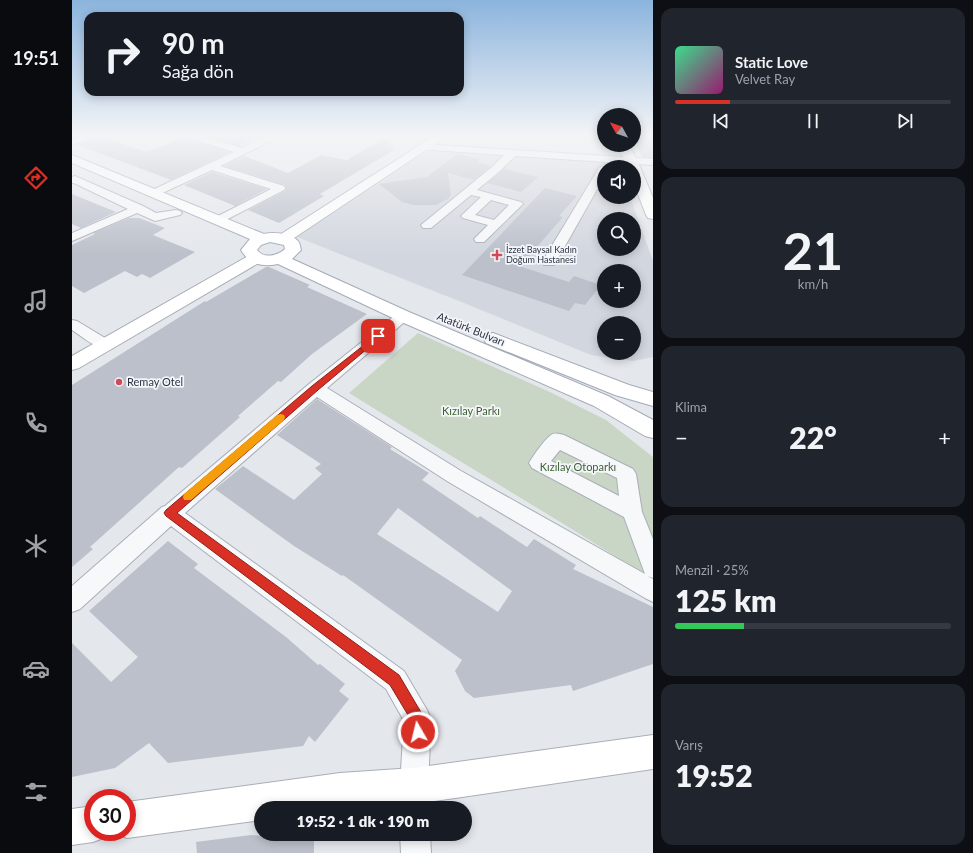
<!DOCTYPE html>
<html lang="tr">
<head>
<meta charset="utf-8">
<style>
	body { margin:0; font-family:Lato,sans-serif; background:#20242c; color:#f1f3f6; height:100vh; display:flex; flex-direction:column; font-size:15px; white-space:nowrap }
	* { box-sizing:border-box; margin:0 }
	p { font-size:13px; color:#9ea1a6 }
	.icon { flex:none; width:22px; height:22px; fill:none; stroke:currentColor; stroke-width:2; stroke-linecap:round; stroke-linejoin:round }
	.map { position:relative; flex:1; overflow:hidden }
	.details { display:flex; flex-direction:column; gap:8px; padding:8px; background:#0d0f14; width:320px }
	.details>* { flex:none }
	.top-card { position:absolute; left:12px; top:12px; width:380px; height:84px; border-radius:12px; box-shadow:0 2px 10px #0003; background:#171b24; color:#f1f3f6; overflow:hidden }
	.needle { width:26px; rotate:310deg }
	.buttons { position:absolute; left:525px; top:108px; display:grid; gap:8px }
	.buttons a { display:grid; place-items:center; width:44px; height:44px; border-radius:50%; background:#171b24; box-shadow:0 2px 10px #0003; font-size:20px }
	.speed { position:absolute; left:12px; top:789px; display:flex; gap:8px; font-size:20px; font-weight:700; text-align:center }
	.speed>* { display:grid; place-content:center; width:52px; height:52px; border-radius:50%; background:#171b24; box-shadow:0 2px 10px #0003; line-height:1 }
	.speed .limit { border:6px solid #d22; background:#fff; color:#111 }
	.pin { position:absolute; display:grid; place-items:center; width:34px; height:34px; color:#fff; margin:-17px; border-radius:8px; box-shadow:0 2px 6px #0006 }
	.me { position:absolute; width:44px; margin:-22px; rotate:352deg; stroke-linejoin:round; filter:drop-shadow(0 0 3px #0008) }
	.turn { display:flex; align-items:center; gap:14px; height:84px; padding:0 12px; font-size:18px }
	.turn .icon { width:52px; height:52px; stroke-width:2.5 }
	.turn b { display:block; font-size:28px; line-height:34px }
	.big { font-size:30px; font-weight:800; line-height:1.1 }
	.details .tile { flex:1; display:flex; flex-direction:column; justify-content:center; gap:6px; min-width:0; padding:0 14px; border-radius:12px; background:#20242c }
	.details .dial { align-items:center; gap:0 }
	.dial b { font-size:52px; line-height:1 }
	.song { display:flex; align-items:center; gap:12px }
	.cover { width:48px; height:48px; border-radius:6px; background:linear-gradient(135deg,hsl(150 70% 55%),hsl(320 70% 35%)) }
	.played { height:4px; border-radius:2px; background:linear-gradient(90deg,#d93025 20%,#363941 20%) }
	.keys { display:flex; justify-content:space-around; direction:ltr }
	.heat { display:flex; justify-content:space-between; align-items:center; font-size:22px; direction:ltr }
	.charge { height:6px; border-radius:3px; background:linear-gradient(90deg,#34c759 25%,#363941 0) }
	.trip { position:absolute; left:182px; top:801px; width:218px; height:40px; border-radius:20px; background:#171b24; box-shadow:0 2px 10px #0003; font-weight:800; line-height:40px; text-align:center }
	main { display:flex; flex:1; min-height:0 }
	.menu { display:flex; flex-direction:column; width:72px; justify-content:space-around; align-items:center; background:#090b0e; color:#9ea1a6 }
	.menu .icon { width:28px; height:28px }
	.menu .selected { color:#d93025 }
	.menu b { font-size:18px; color:#f1f3f6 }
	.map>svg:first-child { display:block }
</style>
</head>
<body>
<main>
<nav class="menu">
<b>19:51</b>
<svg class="icon selected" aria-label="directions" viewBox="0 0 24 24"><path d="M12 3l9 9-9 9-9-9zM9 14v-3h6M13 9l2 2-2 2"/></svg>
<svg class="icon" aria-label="music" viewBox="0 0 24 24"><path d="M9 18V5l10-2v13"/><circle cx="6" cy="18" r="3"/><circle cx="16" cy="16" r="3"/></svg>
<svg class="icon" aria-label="phone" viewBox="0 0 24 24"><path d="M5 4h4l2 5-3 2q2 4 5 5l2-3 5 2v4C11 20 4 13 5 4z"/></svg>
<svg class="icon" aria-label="climate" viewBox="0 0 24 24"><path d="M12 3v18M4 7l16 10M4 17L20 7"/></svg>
<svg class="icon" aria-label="car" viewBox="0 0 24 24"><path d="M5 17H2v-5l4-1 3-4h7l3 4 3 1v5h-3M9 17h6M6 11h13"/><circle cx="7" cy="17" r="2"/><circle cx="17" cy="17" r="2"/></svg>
<svg class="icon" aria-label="filters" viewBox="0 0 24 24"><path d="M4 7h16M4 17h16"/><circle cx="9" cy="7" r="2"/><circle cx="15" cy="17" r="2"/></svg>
</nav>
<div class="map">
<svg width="581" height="853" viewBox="0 0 581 853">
	<rect width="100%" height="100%" fill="#e4e7ec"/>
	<path fill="#d2d6de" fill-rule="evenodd" d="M360 148 546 163 547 167H532V197H558L581 261V357L561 361 519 355 387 301 225 237ZM532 219H562V249H532ZM532 271H562V301H532ZM532 323H562V353H532Z"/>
	<path fill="#c9d6c5" d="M346 333 480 393 534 420 581 457V580C481 516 378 456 277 393Z"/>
	<path fill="#bbc0ca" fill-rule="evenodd" d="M22 136H26L75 152 116 136 118 139 158 152 99 180 6 145 20 139Z
		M134 136H189L167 146Z
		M562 136H581V158L570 157 562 140Z
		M314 137 322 150 248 194 252 196 207 223 176 210 213 191 214 189 213 185 152 166 172 156 216 173 249 155 275 160Z
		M385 154 408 159 405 162 419 166 402 180 376 173 379 195 376 199 364 205H342L330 202 307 184 355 177Z
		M432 169 466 177 449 192 415 183Z
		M140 172 195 189 163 206 112 185Z
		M473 188 505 196 487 216 491 217 457 256H459L450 267 497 282 502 276 529 285 513 305 503 303 497 311 390 275Z
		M0 194 44 212 9 228 0 224Z
		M57 218H67L93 228 81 235 123 252 78 278 70 274 65 277 53 271 12 293 0 286V245L23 234 21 233Z
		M194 267H197L238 285 235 287 295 314 240 354 209 382 206 381 166 416 168 417 110 468 107 467 18 547 21 549 0 567V385L133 301 134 302Z
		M245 399 320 447 318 449 357 473 350 480 406 518 408 516 455 547 462 539 504 565 501 569 581 607V664L501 691 499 685 402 698 393 691 383 671 390 660 271 575 270 576 222 546 143 489 171 466 222 500 250 474 243 468 249 464 205 435ZM326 508 440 591 426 612 305 534Z
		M96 541 126 564 122 568 214 637 246 665 248 664 273 684 267 691 277 699 243 742 237 736 231 746 96 763 77 743 43 768 0 777V643L39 682 66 657 17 611Z
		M179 835 242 840V853H125L124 842Z"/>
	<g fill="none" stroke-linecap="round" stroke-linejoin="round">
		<defs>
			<path id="street" d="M8 136H21L19 138 0 145V139Z
				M117 136H130L170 148 195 136H206L205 138 148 166 212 186 213 188 212 190 146 224 142 222 140 220 142 218 199 189 140 170 86 195H78L77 193 78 191 162 152 118 138Z
				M350 144 581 159V165L443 156 428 171 405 190 449 202 451 204 412 242H404L402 239 416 225 391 218 389 216 409 197 399 195 359 228H351L349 225 420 167 432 155 347 149 345 147 347 145ZM419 200 437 205 422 220 403 215Z
				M532 165 536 167H532V177L484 262 482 265H472L470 262 527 168Z
				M3 176 71 206 84 213 104 210 108 211 110 213 108 215 83 221 65 213 0 241V233L56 209 2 183H0V177Z
				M331 312 336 313 338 316 336 319 255 388 389 471 573 574 552 517 460 468 457 463C461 456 473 439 479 435 483 432 487 434 492 435L561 469 564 474 570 512 581 539V578L575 576 581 579V602L573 598 375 481 245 397 113 513 332 671 355 710 359 719 356 786 358 808H328V786L332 721 314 689 99 526 8 609 0 612V586L90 507 93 506 237 384 326 313ZM488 450 545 478 547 496 479 461Z
				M0 320 5 321 38 341 41 344 38 347C25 351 11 337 0 330Z
				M328 834H358L359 853H329Z"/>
			<path id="secondary" d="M362 136H375L216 242 211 244 206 242 203 239 206 236Z
				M545 145H557L568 167 581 198V219L576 218 574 215 562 184V167H556Z
				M184 253 190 255 192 258 190 261 7 368 0 370V356L178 255Z
				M581 735V769L342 804 278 808H189V820L55 838 42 832H55V802L268 773 342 768Z
				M21 806V832H36L34 837 21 842 0 845V809Z"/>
			<path id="primary" d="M0 155 192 234C201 232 219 233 226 241 228 243 228 247 229 250L220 259 337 312 536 396 581 420V438L573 436 522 406 325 320 206 264C190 267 178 265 169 250L178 239 0 163ZM198 242 212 245 213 249C205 256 192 259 185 250L189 245Z
				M421 333 557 385 581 392V406L543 395 414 343 412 339 414 335Z"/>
		</defs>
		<use href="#street" stroke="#a9aeb7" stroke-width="2"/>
		<use href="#secondary" stroke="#a9aeb7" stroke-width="2"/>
		<use href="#primary" stroke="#a3abb8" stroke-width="2"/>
		<use href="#street" fill="#f7f8fa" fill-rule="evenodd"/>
		<use href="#secondary" fill="#fff" fill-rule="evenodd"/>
		<use href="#primary" fill="#fff" fill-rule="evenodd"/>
	</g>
	<linearGradient id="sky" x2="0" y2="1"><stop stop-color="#8bb4dd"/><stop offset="0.53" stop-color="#f3f4f6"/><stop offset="1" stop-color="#f3f4f6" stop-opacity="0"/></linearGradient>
	<rect width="581" height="255" fill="url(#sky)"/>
	<path fill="#d93025" stroke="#8d1f18" d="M306 334 308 335V338L246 390 105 513 327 675 353 719 352 732 350 737 346 739 341 737 339 732V720L318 685 94 516 92 513 94 510 240 386Z"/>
	<path fill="#f59e0b" d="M209 414 212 415 213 417 212 420 119 500H112L111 497 112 494 205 415Z"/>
	<g fill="#d1495b" stroke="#f4f6f9" stroke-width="1.5">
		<path d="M423 249h4v4h4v4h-4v4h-4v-4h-4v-4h4z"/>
		<circle cx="47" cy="382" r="4"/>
	</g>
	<g text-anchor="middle" stroke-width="3.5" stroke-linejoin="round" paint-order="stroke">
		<g font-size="9" fill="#2b3445" stroke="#f4f6f9" text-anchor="start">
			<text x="434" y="253">İzzet Baysal Kadın<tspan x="434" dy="10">Doğum Hastanesi</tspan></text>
		</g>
		<g font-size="11" fill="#2b3445" stroke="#f4f6f9">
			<text transform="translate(399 329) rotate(22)" y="4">Atatürk Bulvarı</text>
		</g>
		<g font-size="11" fill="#2b3445" stroke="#f4f6f9" text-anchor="start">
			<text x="55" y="386">Remay Otel</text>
		</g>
		<g font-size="11" fill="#3f6138" stroke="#f4f6f9">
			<text x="399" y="415">Kızılay Parkı</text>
			<text x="506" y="471">Kızılay Otoparkı</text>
		</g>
	</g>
</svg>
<div class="buttons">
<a><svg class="needle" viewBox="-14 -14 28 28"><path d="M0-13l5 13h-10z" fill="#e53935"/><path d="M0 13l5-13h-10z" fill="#9ea1a6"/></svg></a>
<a><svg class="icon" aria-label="sound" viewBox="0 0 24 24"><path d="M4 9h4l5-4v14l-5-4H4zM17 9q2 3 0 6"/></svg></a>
<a><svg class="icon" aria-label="search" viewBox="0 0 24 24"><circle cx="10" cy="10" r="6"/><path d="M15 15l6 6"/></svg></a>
<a>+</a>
<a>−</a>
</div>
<div class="speed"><div class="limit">30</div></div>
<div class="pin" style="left:306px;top:336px;background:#d93025"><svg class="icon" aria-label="arrive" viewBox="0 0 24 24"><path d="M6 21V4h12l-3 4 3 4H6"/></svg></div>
<svg class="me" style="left:346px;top:732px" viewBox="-20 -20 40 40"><circle r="17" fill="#d93025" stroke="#fff" stroke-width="3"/><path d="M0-11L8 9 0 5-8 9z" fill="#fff"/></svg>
<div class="trip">19:52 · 1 dk · 190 m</div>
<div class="top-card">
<div class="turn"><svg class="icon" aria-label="right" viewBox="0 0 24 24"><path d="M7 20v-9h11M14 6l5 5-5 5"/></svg><div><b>90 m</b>Sağa dön</div></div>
</div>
</div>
<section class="details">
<div class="tile">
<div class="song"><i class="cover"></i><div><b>Static Love</b><p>Velvet Ray</p></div></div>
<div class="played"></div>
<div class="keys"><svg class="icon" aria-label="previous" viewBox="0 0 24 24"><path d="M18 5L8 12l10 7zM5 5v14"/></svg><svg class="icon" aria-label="pause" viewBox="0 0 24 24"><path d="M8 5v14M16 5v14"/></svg><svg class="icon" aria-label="next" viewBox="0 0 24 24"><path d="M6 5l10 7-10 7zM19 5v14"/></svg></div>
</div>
<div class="tile dial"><b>21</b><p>km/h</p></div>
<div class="tile"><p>Klima</p>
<div class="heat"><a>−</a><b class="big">22°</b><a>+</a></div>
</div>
<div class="tile"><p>Menzil · 25%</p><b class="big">125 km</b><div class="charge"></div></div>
<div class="tile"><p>Varış</p><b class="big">19:52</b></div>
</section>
</main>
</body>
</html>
